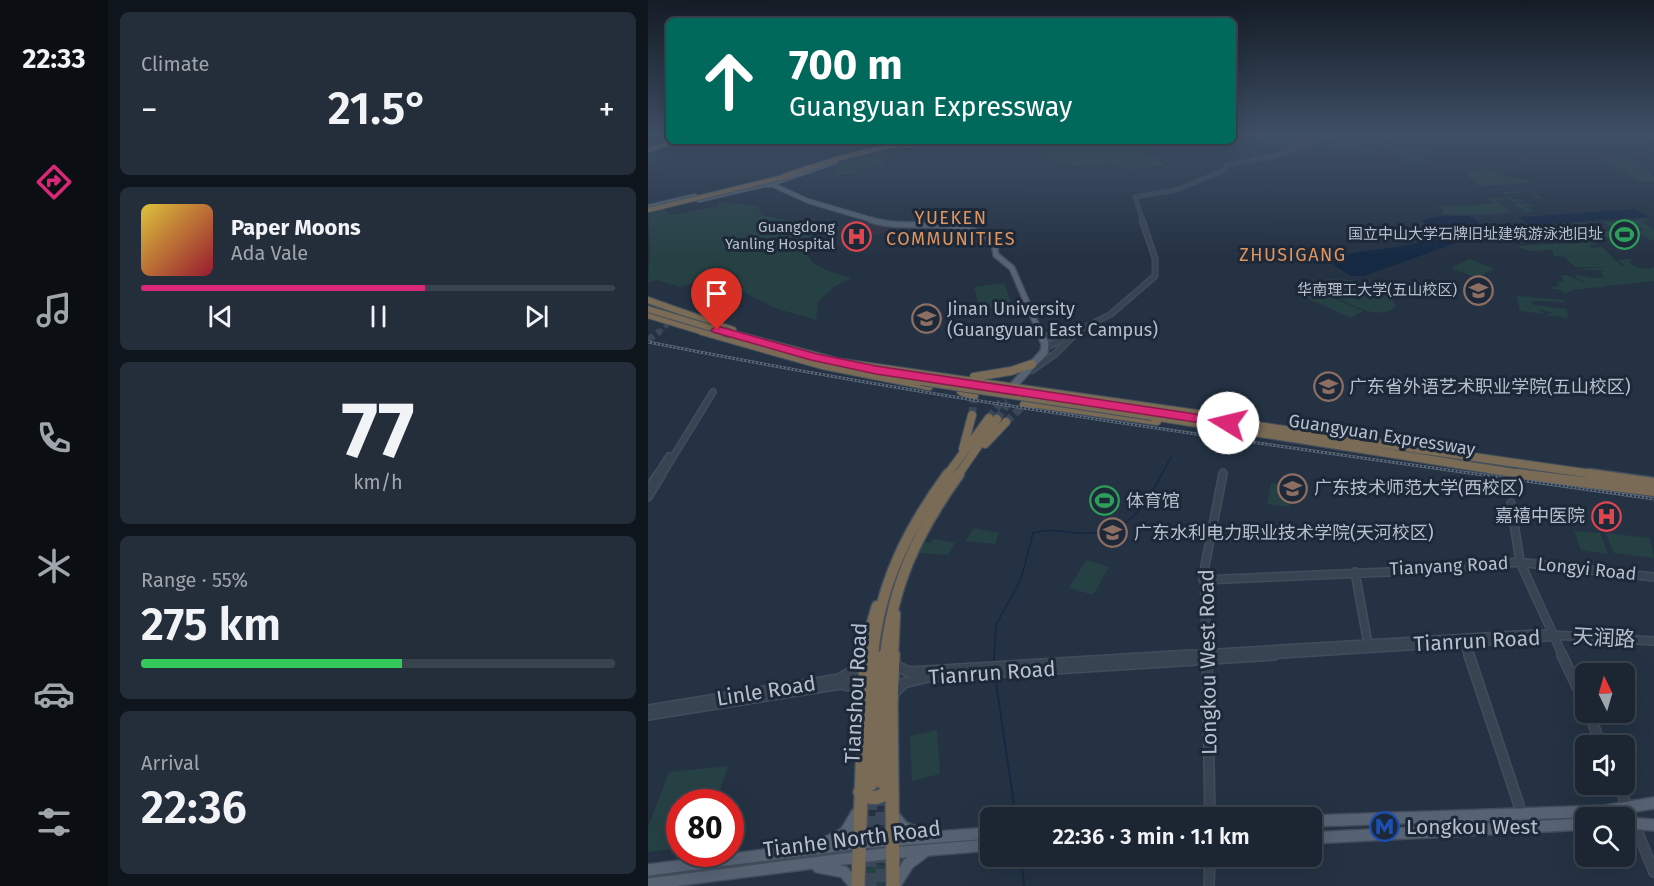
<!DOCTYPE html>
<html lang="en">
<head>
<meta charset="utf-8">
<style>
	body { margin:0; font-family:"Fira Sans","Noto Sans SC",sans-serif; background:#242e3a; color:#f1f3f6; height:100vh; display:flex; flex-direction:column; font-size:22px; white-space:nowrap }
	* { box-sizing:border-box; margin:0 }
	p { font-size:20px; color:#a0a5ac }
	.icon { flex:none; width:33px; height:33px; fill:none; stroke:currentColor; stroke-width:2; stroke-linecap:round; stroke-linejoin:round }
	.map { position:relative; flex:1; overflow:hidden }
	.sheet { display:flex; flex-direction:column; gap:12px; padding:12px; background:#0f151c; width:540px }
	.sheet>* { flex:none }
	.guide { position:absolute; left:18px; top:18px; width:570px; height:126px; border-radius:9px; box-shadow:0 6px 24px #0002,0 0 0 2px #39434d; background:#00695c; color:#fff; overflow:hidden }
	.needle { width:39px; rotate:355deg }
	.controls { position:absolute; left:927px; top:663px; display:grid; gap:12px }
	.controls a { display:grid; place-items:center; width:60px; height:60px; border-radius:9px; background:#1b2632; box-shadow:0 6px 24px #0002,0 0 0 2px #39434d; font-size:30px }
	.speed { position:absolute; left:18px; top:789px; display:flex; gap:12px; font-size:30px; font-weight:700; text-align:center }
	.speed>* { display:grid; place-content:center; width:78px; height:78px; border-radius:50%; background:#1b2632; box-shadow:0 6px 24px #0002,0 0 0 2px #39434d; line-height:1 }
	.speed .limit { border:9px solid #d22; background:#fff; color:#111 }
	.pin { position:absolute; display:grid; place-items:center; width:51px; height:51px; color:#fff; margin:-62px -26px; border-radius:50% 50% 50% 0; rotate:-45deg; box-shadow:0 0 6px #0007 }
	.pin .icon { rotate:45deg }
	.me { position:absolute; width:66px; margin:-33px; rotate:279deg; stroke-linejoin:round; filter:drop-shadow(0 0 4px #0008) }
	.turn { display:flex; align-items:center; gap:21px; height:126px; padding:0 24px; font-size:27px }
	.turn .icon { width:78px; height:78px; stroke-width:2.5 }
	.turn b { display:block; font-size:42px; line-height:51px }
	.big { font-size:45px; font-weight:600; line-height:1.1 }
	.sheet .tile { flex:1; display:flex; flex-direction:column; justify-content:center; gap:9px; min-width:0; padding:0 21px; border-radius:9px; background:#242e3a }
	.sheet .dial { align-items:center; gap:0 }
	.dial b { font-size:78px; line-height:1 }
	.song { display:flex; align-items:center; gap:18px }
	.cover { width:72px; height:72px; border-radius:9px; background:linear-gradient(135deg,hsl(50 70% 55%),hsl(350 70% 35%)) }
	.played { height:6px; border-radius:3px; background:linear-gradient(90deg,#db2777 60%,#39434d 60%) }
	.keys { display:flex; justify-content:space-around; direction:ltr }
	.heat { display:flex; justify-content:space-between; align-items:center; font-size:33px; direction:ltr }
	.charge { height:9px; border-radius:4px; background:linear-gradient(90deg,#34c759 55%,#39434d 0) }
	.trip { position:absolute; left:332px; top:807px; width:342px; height:60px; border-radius:9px; background:#1b2632; box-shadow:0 6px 24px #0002,0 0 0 2px #39434d; font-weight:600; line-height:60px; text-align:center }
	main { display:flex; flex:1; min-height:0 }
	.tab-bar { display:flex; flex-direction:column; width:108px; justify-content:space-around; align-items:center; background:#0b0f14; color:#a0a5ac }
	.tab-bar .icon { width:42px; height:42px }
	.tab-bar .active { color:#db2777 }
	.tab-bar b { font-size:27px; color:#f1f3f6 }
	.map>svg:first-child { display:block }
</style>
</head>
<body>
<main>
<nav class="tab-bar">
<b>22:33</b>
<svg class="icon active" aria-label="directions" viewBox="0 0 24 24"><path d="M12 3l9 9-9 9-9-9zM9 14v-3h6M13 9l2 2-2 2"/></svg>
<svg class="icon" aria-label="music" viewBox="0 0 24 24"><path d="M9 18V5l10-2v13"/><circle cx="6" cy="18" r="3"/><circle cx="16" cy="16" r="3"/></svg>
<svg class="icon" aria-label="phone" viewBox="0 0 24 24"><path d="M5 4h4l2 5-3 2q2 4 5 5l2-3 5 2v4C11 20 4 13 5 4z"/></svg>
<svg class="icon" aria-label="climate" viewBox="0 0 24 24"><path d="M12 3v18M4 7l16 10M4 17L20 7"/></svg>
<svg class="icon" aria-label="car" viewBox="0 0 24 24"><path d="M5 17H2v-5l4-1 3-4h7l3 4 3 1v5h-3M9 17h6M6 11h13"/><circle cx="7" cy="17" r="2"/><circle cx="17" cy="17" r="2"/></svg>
<svg class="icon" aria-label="filters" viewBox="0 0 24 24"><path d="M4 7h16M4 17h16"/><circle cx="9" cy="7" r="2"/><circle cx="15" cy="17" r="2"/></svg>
</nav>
<section class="sheet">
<div class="tile"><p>Climate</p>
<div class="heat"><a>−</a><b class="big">21.5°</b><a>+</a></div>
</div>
<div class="tile">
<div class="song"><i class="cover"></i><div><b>Paper Moons</b><p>Ada Vale</p></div></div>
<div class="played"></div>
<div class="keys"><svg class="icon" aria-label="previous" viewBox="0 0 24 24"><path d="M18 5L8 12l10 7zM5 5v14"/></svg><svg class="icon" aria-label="pause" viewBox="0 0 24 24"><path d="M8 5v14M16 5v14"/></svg><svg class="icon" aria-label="next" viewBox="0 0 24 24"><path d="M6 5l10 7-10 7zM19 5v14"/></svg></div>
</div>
<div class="tile dial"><b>77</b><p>km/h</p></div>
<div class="tile"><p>Range · 55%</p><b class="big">275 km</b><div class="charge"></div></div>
<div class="tile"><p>Arrival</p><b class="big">22:36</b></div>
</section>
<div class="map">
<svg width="1006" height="886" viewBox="0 0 1006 886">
	<rect width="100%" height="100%" fill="#243243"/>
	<path fill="#333143" d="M229 224 238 226 242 232 186 241Z"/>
	<path fill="#264144" d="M705 135 709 137 703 141 725 147 714 148 728 149 724 155 711 150 678 149Z
		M759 136 772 141 780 151 775 157 782 163 762 164C756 157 747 155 741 149H744L735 137Z
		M400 141H533L496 151 528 172 512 166 482 170 461 163C440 172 414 164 393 157L391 153 404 144Z
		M247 150H252L234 161V166L208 169V174L187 175V164Z
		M983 158 1006 176V182H993L952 159Z
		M843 170C856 179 873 175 885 183L831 186 822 179 819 171Z
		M883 191 895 199 883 198 889 197 882 192 858 194 864 199 878 200 865 202 860 199 848 201 858 208 869 207 866 203 883 204 885 206 875 207 889 211 877 212 871 207 858 209 864 212 854 214H794L796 211 789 204 797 207 842 204 846 203 840 198H859L854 192Z
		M71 202 110 206 114 215 154 223 164 243C146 264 190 274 203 278L186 287 170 302 168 320 127 308 90 289 52 280 33 287 8 280 0 283 2 247 0 212 16 209 23 215 69 206Z
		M1004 219 993 222 1006 229V240H1002L988 231 997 230 993 227 978 229 986 235C974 236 963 239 952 237 940 236 938 230 924 232L935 234 948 244 941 245 944 248 954 247 975 267 977 266 970 260 984 259 981 262C987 269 999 270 1006 267V281C988 282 940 293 926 274L945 278 956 277 952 272 957 271 927 269 961 267H927L916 257 906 256 904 250 881 251 868 246 928 243 905 225 938 223C946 232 956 233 970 230L954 222Z
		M821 259 846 269 829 278 803 268Z
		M912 275H919L935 282 963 286 923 290 918 294 913 290 900 288 912 286 909 282 916 281Z
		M682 279 703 280 744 298 748 306C730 324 696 300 677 292L674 284Z
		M356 283 364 305 332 310 326 287Z
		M667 290 715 311 703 318 654 296Z
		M869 296 915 300 917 302 883 301 886 305 919 309 920 318 897 315 905 313 890 309 897 314 872 311Z
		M623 483 644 486 641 507 619 504Z
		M326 528 351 533 347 544 317 541Z
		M926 531 952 533 960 554 933 550Z
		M958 533 1002 538 1006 558 966 553Z
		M285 539 307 543 300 555 271 553 277 542 282 543Z
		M438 560 461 567 445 595 421 588Z
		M289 730 292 774 264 781 262 736Z
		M80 766 68 802H32L31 848 0 852V827L21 772Z
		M232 864 236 866V886H216L217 869Z"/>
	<path fill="#162943" d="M987 209 1001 217 881 225 871 217Z
		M793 216H822L841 231 716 276H703L686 265V261C698 247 759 253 787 235L774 220Z"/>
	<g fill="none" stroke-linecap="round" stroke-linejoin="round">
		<path stroke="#162943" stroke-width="1.5" d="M0 155 40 141
			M346 656 348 625 373 579 385 533C400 528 416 532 431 533 487 537 500 499 523 457"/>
		<path stroke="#162943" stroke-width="2" d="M346 655V662
			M347 676 368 818
			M373 856 376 886"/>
		<path stroke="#3a4758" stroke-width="5" stroke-dasharray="5 3" stroke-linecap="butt" d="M0 304 21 312 27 318 10 333"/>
		<path stroke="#3a4758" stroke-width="7" stroke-dasharray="7 4" stroke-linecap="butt" d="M0 340 12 331"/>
		<path stroke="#3a4758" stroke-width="8" stroke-dasharray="8 4" stroke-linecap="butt" d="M324 415 326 396
			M341 418 356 398
			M349 419 362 400
			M358 422 376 405"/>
		<path stroke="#3a4758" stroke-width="13" stroke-dasharray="13 6" stroke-linecap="butt" d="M234 793V886
			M222 886 223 794"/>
		<defs>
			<path id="minor-far4" d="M495 221 487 197 528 190 577 170 579 165 631 155 687 133"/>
			<path id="minor-far3" d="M426 333 463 314 507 276V258L494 220"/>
			<path id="minor-far2" d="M397 336 414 339
				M397 348 429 331
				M384 370 407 354 424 337
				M9 475 21 456
				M14 475 65 392
				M574 475 575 472"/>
			<path id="minor-far1" d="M0 489 10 474
				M0 497 14 474
				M863 503 872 562 915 656
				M869 562 1006 577
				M707 572 720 644
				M555 580 764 571 872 562
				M815 638 821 656
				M519 656 888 634 1006 641
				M559 656 556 571 575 474
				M602 656 900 637"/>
			<path id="minor" d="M559 655 562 818
				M821 655 874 814
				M914 655 938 706
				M246 665 261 672 543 655
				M245 694 256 683 280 677 626 655
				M0 710 191 679 204 671 216 658
				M940 712 954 746
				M0 715 193 684 205 687 213 698
				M970 784 1006 872
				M561 886 562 856"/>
			<path id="major-far3" d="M117 185H125L160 201 228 221
				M51 200 129 182 187 162
				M0 207 47 196"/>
			<path id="major-far2" d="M223 220C262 232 311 214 346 242L348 255 364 268 392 333"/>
			<path id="major-far1" d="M365 386 396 352 397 344 392 331"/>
			<path id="major" d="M246 816 255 827 275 835
				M663 821 957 811 1006 803
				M976 823 1006 825
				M663 838 938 824
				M175 844 197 833 209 813
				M170 867 196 872 207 885
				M0 870 211 843 342 833
				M0 884 243 853 342 845
				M247 885 260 864 276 852"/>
			<path id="highway-far4" d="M258 145 275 141
				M0 150 28 141
				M135 176 192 158 263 141"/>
			<path id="highway-far3" d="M0 300 85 330
				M0 315 59 333"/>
			<path id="highway-far2" d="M54 331 174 365 281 386
				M83 334 193 363
				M188 362 549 414 604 426
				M326 377 363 371 384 364
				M313 391 326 396
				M376 405 390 404 509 421
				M504 416 879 475
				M609 426 951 475
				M337 444 358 422
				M315 449 324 415
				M299 475 341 418
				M310 475 349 419"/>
			<path id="highway-far1" d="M870 474 1006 491
				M941 474 1006 483
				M218 656 220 636 229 606
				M225 656C231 586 259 530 300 474
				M237 656C245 583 269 533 311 474
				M245 656 247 614"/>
			<path id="highway" d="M234 782 237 655
				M223 784 225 655
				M212 792C224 801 235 799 243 786
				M210 886 218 655
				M245 886 243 703 245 655"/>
		</defs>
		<use href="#minor-far4" stroke="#424d5c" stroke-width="5"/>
		<use href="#minor-far3" stroke="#424d5c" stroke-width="7"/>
		<use href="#minor-far2" stroke="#424d5c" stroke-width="8"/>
		<use href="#minor-far1" stroke="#424d5c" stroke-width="10"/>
		<use href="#minor" stroke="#424d5c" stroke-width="12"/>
		<use href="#major-far3" stroke="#424d5c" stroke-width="6"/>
		<use href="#major-far2" stroke="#424d5c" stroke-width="8"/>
		<use href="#major-far1" stroke="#424d5c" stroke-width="10"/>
		<use href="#major" stroke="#424d5c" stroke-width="14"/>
		<use href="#highway-far4" stroke="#434f5d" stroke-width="6"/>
		<use href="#highway-far3" stroke="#434f5d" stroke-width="8"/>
		<use href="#highway-far2" stroke="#434f5d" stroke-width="10"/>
		<use href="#highway-far1" stroke="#434f5d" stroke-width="13"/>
		<use href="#highway" stroke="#434f5d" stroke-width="16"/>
		<use href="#minor-far4" stroke="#394453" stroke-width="4"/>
		<use href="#minor-far3" stroke="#394453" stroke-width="4.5"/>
		<use href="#minor-far2" stroke="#394453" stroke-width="5"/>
		<use href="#minor-far1" stroke="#394453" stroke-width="7"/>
		<use href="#minor" stroke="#394453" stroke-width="9"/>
		<use href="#major-far3" stroke="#576373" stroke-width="4.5"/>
		<use href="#major-far2" stroke="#576373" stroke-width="5"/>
		<use href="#major-far1" stroke="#576373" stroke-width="7"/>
		<use href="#major" stroke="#576373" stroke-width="11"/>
		<use href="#highway-far4" stroke="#796b55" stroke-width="4.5"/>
		<use href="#highway-far3" stroke="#796b55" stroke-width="6"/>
		<use href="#highway-far2" stroke="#796b55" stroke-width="8"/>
		<use href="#highway-far1" stroke="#796b55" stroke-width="10"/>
		<use href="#highway" stroke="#796b55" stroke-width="13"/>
		<defs>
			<path id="rail" d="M0 342C333 408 670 451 1006 499"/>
		</defs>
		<use href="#rail" stroke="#5a687a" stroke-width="3"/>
		<use href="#rail" stroke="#1d2938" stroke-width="1.5" stroke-dasharray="2" stroke-linecap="butt"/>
		<defs>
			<path id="highway-bridge-far2" d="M0 210 144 175"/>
			<path id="highway-bridge-far1" d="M0 309 80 333"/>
			<path id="highway-bridge" d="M75 331 83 334
				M273 381 504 416"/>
		</defs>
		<use href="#highway-bridge-far2" stroke="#434f5d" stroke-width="6" stroke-linecap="butt"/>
		<use href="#highway-bridge-far1" stroke="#434f5d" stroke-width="8" stroke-linecap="butt"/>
		<use href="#highway-bridge" stroke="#434f5d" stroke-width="10" stroke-linecap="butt"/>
		<use href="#highway-bridge-far2" stroke="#796b55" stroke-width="4.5"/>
		<use href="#highway-bridge-far1" stroke="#796b55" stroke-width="6"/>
		<use href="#highway-bridge" stroke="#796b55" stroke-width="8"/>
	</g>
	<linearGradient id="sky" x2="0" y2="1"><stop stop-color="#141c25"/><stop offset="0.52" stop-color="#3f4f66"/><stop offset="1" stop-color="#3f4f66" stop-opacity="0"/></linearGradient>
	<rect width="1006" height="257" fill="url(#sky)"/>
	<path fill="#db2777" stroke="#8e194d" stroke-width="1.5" d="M69 326 169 354 228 366 580 419 587 423 580 427 228 374 163 360 65 332 63 330Z"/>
	<defs>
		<symbol id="stadium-ring" viewBox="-11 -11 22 22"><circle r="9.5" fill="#1d2938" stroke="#2e9e5b" stroke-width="1.5"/><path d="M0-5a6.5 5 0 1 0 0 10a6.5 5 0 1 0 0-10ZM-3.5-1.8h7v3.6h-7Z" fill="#2e9e5b"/></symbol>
		<symbol id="hospital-ring" viewBox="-11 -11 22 22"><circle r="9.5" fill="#1d2938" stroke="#e0444e" stroke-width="1.5"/><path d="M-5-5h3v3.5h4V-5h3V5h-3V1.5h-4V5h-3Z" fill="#e0444e"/></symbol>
		<symbol id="university-ring" viewBox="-11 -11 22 22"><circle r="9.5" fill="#1d2938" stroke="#8d6e63" stroke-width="1.5"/><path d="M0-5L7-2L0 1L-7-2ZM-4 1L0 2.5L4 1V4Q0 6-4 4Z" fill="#8d6e63"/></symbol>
		<symbol id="metro-ring" viewBox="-11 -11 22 22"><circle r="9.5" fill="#1d2938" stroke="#1a4fb4" stroke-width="1.5"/><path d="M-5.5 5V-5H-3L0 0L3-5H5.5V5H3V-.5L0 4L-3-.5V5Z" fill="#1a4fb4"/></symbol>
	</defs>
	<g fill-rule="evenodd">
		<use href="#stadium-ring" x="960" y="218" width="33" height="33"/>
		<use href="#hospital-ring" x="192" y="220" width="33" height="33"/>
		<use href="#university-ring" x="814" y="274" width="33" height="33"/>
		<use href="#university-ring" x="262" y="302" width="33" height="33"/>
		<use href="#university-ring" x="664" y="370" width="33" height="33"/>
		<use href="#university-ring" x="628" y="472" width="33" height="33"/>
		<use href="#stadium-ring" x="440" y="484" width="33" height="33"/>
		<use href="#hospital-ring" x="942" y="500" width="33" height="33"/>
		<use href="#university-ring" x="448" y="516" width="33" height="33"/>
		<use href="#metro-ring" x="720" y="810" width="33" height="33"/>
	</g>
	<g text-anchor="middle" stroke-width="6" stroke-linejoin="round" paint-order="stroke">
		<g font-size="15" fill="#b6bfcd" stroke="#1d2938" text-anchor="end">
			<text x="187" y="232">Guangdong<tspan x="187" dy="17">Yanling Hospital</tspan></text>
			<text x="955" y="239">国立中山大学石牌旧址建筑游泳池旧址</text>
			<text x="809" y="295">华南理工大学(五山校区)</text>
		</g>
		<g font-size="18" letter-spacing="1.5" fill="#de955f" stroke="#1d2938">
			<text x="303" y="224">YUEKEN<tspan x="303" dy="21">COMMUNITIES</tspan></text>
			<text x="645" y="261">ZHUSIGANG</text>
		</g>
		<g font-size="18" fill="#b6bfcd" stroke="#1d2938" text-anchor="start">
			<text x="299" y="315">Jinan University<tspan x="299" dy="21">(Guangyuan East Campus)</tspan></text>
			<text x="701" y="393">广东省外语艺术职业学院(五山校区)</text>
			<text x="666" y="494">广东技术师范大学(西校区)</text>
			<text x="478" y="507">体育馆</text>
			<text x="937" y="522" text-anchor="end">嘉禧中医院</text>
			<text x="486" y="539">广东水利电力职业技术学院(天河校区)</text>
		</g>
		<g font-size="18" fill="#b6bfcd" stroke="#1d2938">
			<text transform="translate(734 435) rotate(9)" y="6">Guangyuan Expressway</text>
			<text transform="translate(801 566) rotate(-3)" y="6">Tianyang Road</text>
			<text transform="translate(939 569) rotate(6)" y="6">Longyi Road</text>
		</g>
		<g font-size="21" fill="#b6bfcd" stroke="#1d2938">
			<text transform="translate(956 638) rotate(3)" y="7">天润路</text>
			<text transform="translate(829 641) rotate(-3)" y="7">Tianrun Road</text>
			<text transform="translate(560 662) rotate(-91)" y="7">Longkou West Road</text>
			<text transform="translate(344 673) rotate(-4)" y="7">Tianrun Road</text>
			<text transform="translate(118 691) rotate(-9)" y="7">Linle Road</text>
			<text transform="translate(208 693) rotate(-87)" y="7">Tianshou Road</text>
			<text transform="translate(204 839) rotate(-7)" y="7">Tianhe North Road</text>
		</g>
		<g font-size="21" fill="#b6bfcd" stroke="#1d2938" text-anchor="start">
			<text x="758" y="834">Longkou West</text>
		</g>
	</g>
</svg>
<div class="controls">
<a><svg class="needle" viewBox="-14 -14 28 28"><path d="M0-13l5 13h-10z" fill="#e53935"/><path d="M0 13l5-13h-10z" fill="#a0a5ac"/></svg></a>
<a><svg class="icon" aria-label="sound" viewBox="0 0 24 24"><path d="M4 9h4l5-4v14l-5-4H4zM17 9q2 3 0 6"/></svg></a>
<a><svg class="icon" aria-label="search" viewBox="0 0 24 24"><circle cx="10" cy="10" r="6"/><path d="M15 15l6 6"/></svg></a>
</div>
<div class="speed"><div class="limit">80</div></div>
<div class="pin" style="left:69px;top:330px;background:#d93025"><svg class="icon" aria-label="arrive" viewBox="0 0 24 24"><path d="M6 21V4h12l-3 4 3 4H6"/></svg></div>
<svg class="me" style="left:580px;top:423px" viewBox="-20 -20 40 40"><circle r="19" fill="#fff"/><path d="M0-13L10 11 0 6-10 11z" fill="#db2777"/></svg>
<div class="trip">22:36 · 3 min · 1.1 km</div>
<div class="guide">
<div class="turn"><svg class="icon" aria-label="ahead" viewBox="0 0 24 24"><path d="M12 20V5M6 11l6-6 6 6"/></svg><div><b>700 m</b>Guangyuan Expressway</div></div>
</div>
</div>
</main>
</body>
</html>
